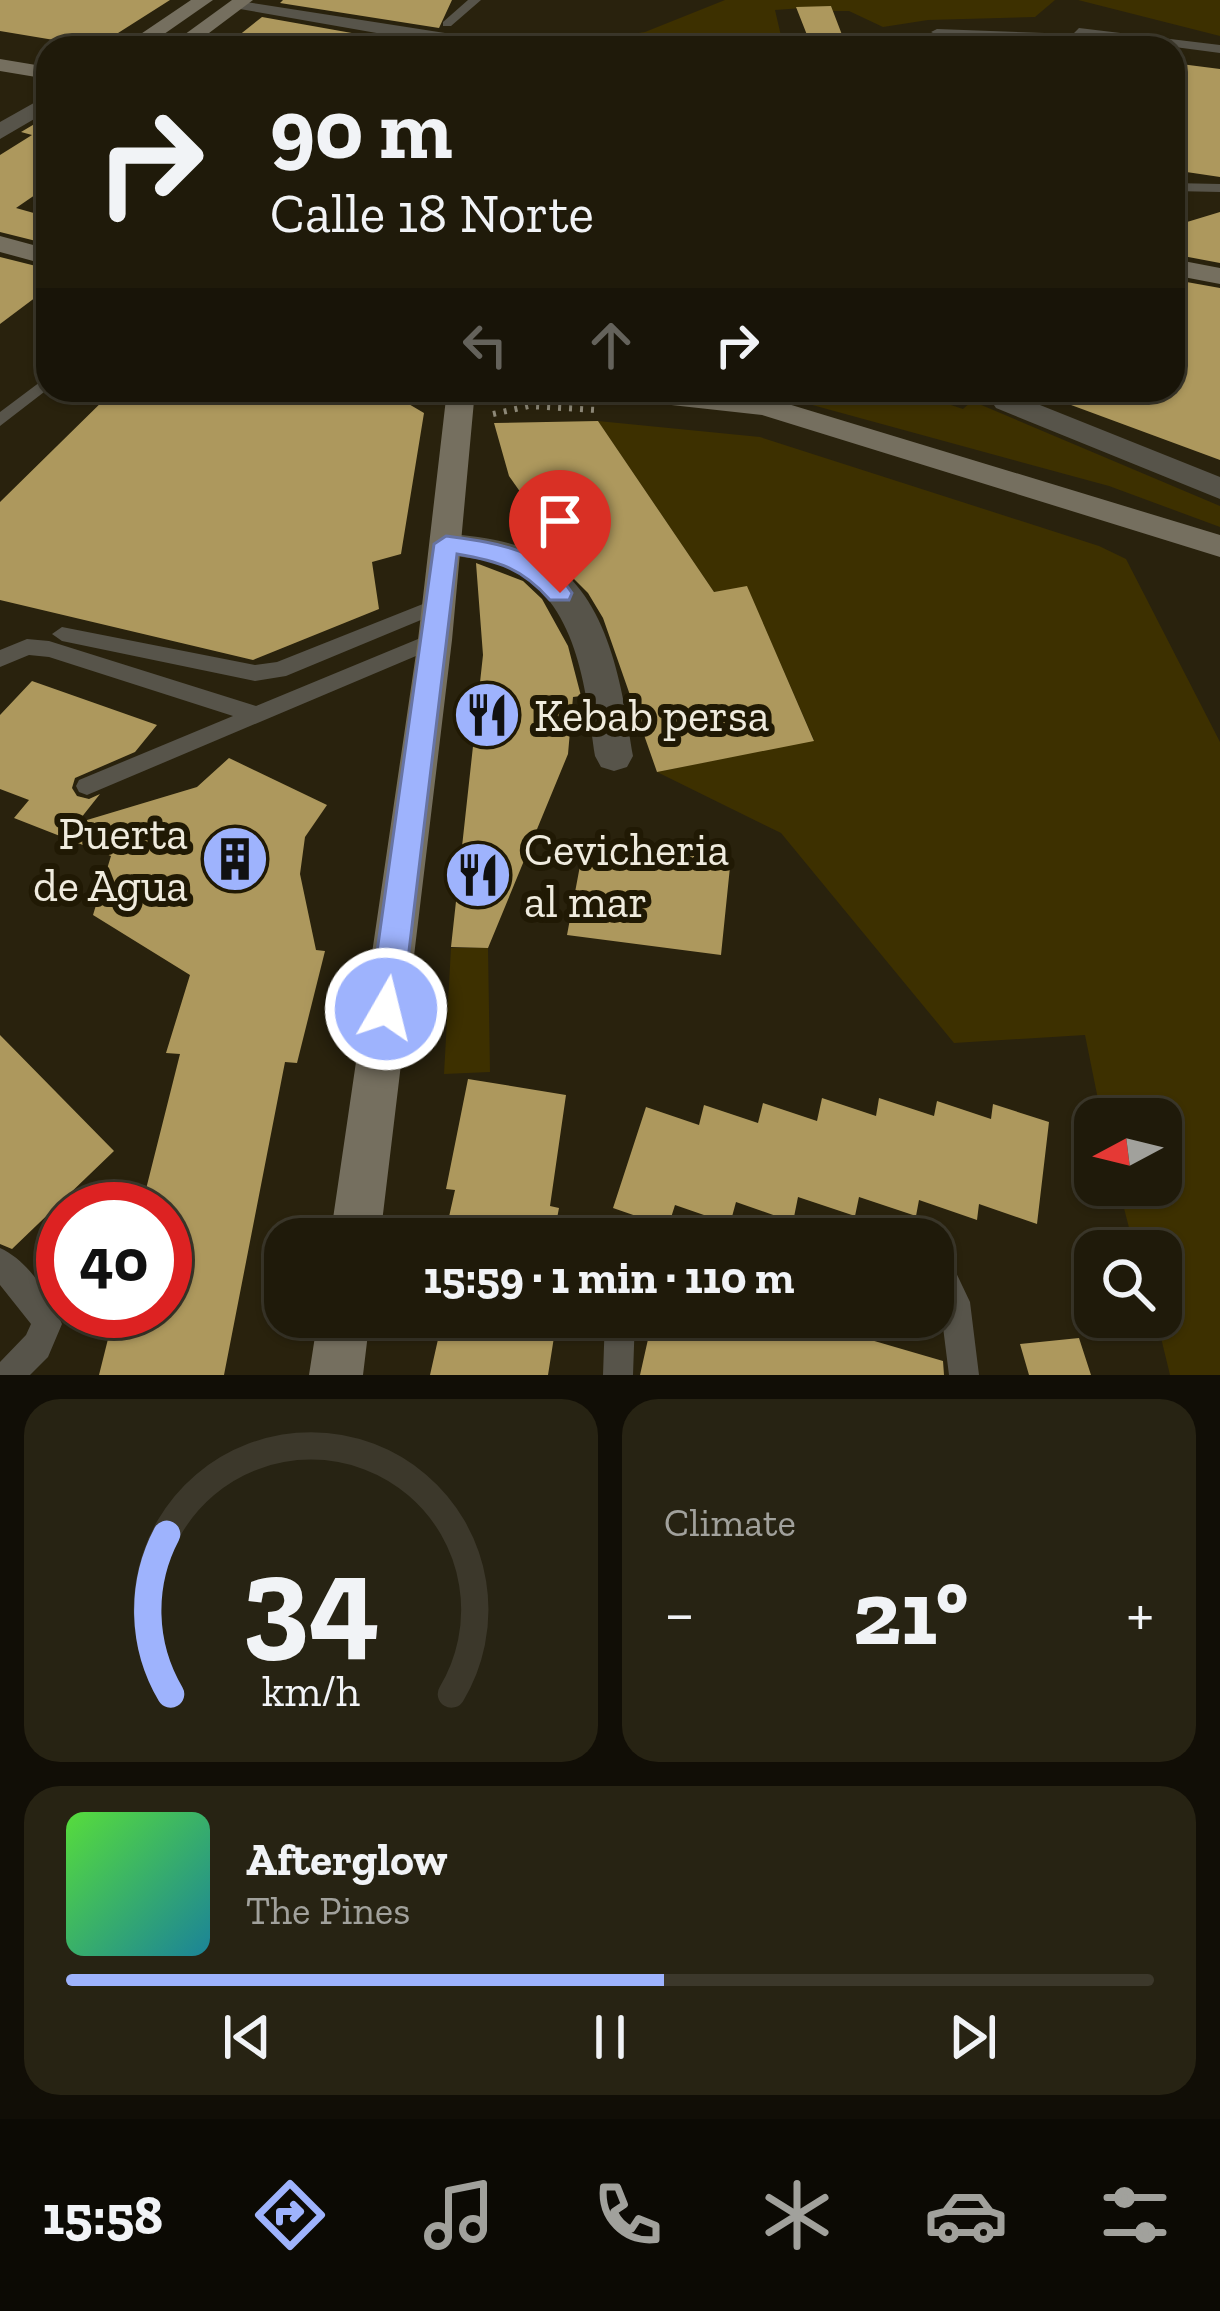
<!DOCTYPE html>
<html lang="en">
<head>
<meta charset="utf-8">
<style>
	body { margin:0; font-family:"Zilla Slab",serif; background:#272313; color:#f1f3f6; height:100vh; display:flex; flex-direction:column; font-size:45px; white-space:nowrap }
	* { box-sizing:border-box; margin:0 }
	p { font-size:39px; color:#a1a19c }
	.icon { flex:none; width:66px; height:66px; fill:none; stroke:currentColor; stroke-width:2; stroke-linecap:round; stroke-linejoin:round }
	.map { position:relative; height:1375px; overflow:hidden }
	.sheet { display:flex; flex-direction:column; gap:24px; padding:24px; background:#110e06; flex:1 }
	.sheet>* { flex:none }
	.top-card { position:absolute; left:36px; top:36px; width:1149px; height:366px; border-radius:36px; box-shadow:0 3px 9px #0004,0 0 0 3px #3c382b; background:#1f1a0a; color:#f1f3f6; overflow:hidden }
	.needle { width:78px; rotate:263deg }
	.controls { position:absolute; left:1074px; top:1098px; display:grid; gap:24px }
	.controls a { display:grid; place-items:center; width:108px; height:108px; border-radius:24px; background:#1f1a0a; box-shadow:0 3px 9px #0004,0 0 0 3px #3c382b; font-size:60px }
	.speed { position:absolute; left:36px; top:1182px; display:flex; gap:24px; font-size:60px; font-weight:700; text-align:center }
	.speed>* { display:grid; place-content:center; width:156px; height:156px; border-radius:50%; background:#1f1a0a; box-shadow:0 3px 9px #0004,0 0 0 3px #3c382b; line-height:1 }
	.speed .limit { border:18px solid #d22; background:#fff; color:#111 }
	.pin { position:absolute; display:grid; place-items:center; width:102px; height:102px; color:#fff; margin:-123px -51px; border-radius:50% 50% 50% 0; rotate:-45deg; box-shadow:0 0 12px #0007 }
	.pin .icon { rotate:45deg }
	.me { position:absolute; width:132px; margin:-66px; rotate:8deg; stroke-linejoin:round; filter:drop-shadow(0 0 9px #0008) }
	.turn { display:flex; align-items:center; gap:42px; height:252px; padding:0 36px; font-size:54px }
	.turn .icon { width:156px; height:156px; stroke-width:2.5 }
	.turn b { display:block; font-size:84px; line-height:102px }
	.lanes { display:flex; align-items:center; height:114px; padding:0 36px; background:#0003; justify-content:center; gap:60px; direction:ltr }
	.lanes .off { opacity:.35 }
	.big { font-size:90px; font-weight:800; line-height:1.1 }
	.sheet .widget { flex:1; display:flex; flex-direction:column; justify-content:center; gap:18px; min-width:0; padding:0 42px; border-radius:36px; background:#272313 }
	.sheet .dial { align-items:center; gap:0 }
	.dial svg { height:312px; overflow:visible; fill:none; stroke:#3c382b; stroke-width:7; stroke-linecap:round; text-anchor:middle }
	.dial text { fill:#f1f3f6; stroke:none }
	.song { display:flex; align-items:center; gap:36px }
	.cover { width:144px; height:144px; border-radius:18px; background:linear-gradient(135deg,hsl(110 70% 55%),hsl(190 70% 35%)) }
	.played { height:12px; border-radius:6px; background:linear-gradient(90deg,#9eb3fd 55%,#3c382b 55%) }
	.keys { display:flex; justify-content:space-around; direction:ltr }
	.heat { display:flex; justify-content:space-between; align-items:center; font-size:66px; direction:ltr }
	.sheet .tiles { flex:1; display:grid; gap:24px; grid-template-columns:1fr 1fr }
	.widget:last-child { grid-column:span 2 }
	.trip { position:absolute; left:264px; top:1218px; width:690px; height:120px; border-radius:36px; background:#1f1a0a; box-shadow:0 3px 9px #0004,0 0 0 3px #3c382b; font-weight:800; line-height:120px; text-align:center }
	.tabs { display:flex; height:192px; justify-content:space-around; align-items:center; background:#0c0a04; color:#a1a19c }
	.tabs .icon { width:84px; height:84px }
	.tabs .on { color:#9eb3fd }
	.tabs b { font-size:54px; color:#f1f3f6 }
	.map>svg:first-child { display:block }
</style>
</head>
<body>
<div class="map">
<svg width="1220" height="1375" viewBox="0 0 1220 1375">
	<rect width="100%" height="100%" fill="#29220d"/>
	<path fill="#3d3000" d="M725 0H1055L1035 17 928 20 883 27 849 11H833L831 6 775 10 782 40H735L736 48H541L645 32Z
		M1078 0H1220V36Z
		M757 390H906L963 409 972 401 1220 506V527L1109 486Z
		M598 421 760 437 1099 546 1126 559 1220 742V1375H1170L1156 1317H1161V1251H1135L1118 1185H1161V1119H1102L1085 1035 954 1043 781 833 657 772 814 740 747 587 714 592Z
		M451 948H488L490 1072 444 1074Z"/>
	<path fill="#ad985d" d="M0 0H170L96 47 0 31Z
		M283 0H452L439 28 280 3Z
		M831 6 844 40H809L796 7Z
		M262 17 436 48H223Z
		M1173 63 1220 69V177L1173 170Z
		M48 116V186L16 208 48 217V244L0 232V155L32 135 21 132Z
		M1220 212V263L1183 256 1187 222Z
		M0 257 48 269V288L0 324Z
		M1181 281 1220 288V460L1044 395 1045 390H1173V295L1179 297Z
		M114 390H385L424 413 401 554 372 562 379 609 253 660 0 600V502Z
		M598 421 714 592 747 586 814 741 657 772 603 618 588 593 555 560H568L509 476 494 423Z
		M476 563 523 581 542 599 568 646 581 696 573 697 568 754 488 948 451 947 483 655Z
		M32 681 157 725 135 752 75 778 72 788 77 796 89 799 100 794 77 823 197 787 229 758 327 805 305 837 300 874 316 950 325 951 297 1063 285 1062 224 1375H99L115 1311H165V1209H141L180 1054 166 1053 190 975 93 915 111 856 14 818 29 800 0 789V715Z
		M585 839 731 857 721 955 567 935Z
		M0 1035 114 1151 12 1249 0 1244Z
		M468 1079 566 1095 550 1206 559 1208 553 1239H444L455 1190 446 1189Z
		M822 1098 876 1116 879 1098 934 1116 937 1101 991 1119 993 1104 1049 1122 1037 1224 979 1204 977 1220 919 1200 916 1216 859 1197 855 1216 798 1197 793 1222 736 1202 730 1224 675 1205 668 1227 613 1208 646 1107 699 1125 704 1105 758 1123 763 1103 817 1121Z
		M443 1317H548L545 1336 554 1337 548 1375H430Z
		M653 1317H792L943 1361 944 1375H640Z
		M1079 1338 1091 1375H1029L1020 1344Z"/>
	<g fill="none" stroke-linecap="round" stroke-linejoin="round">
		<path stroke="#8f8a79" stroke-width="6" stroke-dasharray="3 8" stroke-linecap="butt" d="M493 414 529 406 597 410"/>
		<path fill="#57544a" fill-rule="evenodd" d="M468 0H481L451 26H443V22Z
			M1079 28 1220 45V53L1084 35 1082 48H1070L1071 41 937 35 931 32 937 29 1073 34Z
			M1173 183 1220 184V192L1173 191Z
			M48 376V389L0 426V412Z
			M438 598 445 600 448 605 445 610 286 676 255 681 62 641 52 634 62 627 255 665 277 662Z
			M435 632 445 640 442 645 87 795 79 792 76 786 79 780 233 716 49 657 29 655 0 667V650L27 639 49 641 256 706Z
			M0 1248C29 1261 50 1296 62 1324L48 1357 30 1375H0V1362L26 1335 31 1324 0 1285Z
			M933 1253 951 1262 970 1302 979 1375H949L940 1303 933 1288Z
			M605 1317H635L633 1375H603Z"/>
		<path fill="#57544a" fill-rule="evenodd" d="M233 0 445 33 455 39 445 45 240 9 233 7Z
			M48 95V111L0 139V122Z
			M1001 390H1031L1025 399 1220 477V499L996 408 992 402Z
			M446 533C479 537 515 540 545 558 610 597 622 688 633 756L627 767 614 771 601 767 595 756C585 685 577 593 499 564 479 557 456 558 435 552L430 544 435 536Z"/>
		<path fill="#756f5f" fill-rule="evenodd" d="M191 0H213L144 48H120Z
			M232 0H253L189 48H166Z
			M0 59 48 67V79L0 71Z
			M0 236 48 249V265L0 252Z
			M1173 259 1220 268V284L1173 275Z
			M447 390H475L452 640 380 1239H330L418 640Z
			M603 390H699L775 400 1220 535V557L762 415 617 399Z
			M318 1317H370L363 1375H309Z"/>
	</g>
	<path fill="#9eb3fd" stroke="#6774a4" stroke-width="3" d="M446 536C496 543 543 548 572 593L569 600H550C522 568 498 561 457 554L402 1009 397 1020 386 1024 374 1020 369 1009 434 544Z"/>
	<defs>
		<symbol id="restaurant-disc" viewBox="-11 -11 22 22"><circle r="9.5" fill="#9eb3fd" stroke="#201904"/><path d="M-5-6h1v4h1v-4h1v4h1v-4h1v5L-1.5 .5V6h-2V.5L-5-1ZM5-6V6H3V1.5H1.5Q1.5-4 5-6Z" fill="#111"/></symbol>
		<symbol id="building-disc" viewBox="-11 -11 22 22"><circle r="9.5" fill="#9eb3fd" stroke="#201904"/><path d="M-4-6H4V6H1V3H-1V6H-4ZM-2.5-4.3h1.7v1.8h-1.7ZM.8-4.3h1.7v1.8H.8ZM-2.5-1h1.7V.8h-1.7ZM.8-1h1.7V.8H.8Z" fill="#111"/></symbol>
	</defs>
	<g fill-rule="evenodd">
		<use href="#restaurant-disc" x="449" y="677" width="76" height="76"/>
		<use href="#building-disc" x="197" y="821" width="76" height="76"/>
		<use href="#restaurant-disc" x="440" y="837" width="76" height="76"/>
	</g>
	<g text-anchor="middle" stroke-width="12" stroke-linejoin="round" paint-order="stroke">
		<g font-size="45" fill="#efebde" stroke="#201904" text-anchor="start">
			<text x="534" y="731">Kebab persa</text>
			<text x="188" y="849" text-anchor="end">Puerta<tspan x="188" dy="52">de Agua</tspan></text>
			<text x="524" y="865">Cevicheria<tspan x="524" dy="52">al mar</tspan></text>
		</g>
	</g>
</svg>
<div class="controls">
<a><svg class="needle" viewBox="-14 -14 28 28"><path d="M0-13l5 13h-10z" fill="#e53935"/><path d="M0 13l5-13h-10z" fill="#a1a19c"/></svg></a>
<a><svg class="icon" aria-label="search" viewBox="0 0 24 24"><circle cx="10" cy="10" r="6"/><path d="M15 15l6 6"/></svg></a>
</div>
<div class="speed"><div class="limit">40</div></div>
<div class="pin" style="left:560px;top:593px;background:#d93025"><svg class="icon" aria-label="arrive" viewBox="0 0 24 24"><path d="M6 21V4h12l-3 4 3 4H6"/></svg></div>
<svg class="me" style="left:386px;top:1009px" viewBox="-20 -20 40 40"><circle r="17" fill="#9eb3fd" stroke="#fff" stroke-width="3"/><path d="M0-11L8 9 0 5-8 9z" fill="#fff"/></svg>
<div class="trip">15:59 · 1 min · 110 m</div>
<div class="top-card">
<div class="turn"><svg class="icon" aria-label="right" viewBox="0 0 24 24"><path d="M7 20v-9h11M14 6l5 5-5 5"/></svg><div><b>90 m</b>Calle 18 Norte</div></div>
<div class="lanes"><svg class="icon off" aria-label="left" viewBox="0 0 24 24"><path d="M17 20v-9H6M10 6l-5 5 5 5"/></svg><svg class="icon off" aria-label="ahead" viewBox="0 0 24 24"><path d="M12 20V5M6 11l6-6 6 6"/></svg><svg class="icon" aria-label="right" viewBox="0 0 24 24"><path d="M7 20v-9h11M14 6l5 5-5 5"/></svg></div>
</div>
</div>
<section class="sheet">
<div class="tiles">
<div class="widget dial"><svg viewBox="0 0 100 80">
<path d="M14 69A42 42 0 1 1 86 69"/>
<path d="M14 69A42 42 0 0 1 13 28" stroke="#9eb3fd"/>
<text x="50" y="56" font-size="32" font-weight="700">34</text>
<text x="50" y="72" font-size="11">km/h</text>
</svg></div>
<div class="widget"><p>Climate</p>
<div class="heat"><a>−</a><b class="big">21°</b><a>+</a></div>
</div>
<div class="widget">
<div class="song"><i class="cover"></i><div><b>Afterglow</b><p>The Pines</p></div></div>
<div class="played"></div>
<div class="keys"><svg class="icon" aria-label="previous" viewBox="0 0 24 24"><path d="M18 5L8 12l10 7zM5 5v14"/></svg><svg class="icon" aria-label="pause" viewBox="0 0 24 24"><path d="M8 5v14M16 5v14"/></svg><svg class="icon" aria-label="next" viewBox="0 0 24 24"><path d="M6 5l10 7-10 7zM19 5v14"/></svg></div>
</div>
</div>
</section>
<nav class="tabs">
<b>15:58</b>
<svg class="icon on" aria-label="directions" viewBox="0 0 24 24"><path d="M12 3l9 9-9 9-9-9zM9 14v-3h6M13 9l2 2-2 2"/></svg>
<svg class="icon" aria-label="music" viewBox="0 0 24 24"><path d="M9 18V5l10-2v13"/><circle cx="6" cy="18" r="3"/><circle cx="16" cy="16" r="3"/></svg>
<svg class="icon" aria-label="phone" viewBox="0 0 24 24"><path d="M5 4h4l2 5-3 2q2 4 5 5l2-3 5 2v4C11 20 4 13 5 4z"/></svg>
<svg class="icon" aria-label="climate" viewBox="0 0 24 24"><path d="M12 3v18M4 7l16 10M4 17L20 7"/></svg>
<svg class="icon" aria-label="car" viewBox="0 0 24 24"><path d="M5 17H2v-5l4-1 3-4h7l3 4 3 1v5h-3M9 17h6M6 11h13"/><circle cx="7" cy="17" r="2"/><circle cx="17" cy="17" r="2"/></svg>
<svg class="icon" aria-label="filters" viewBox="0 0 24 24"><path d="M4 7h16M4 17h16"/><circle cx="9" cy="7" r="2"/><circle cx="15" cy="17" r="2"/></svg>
</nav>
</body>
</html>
